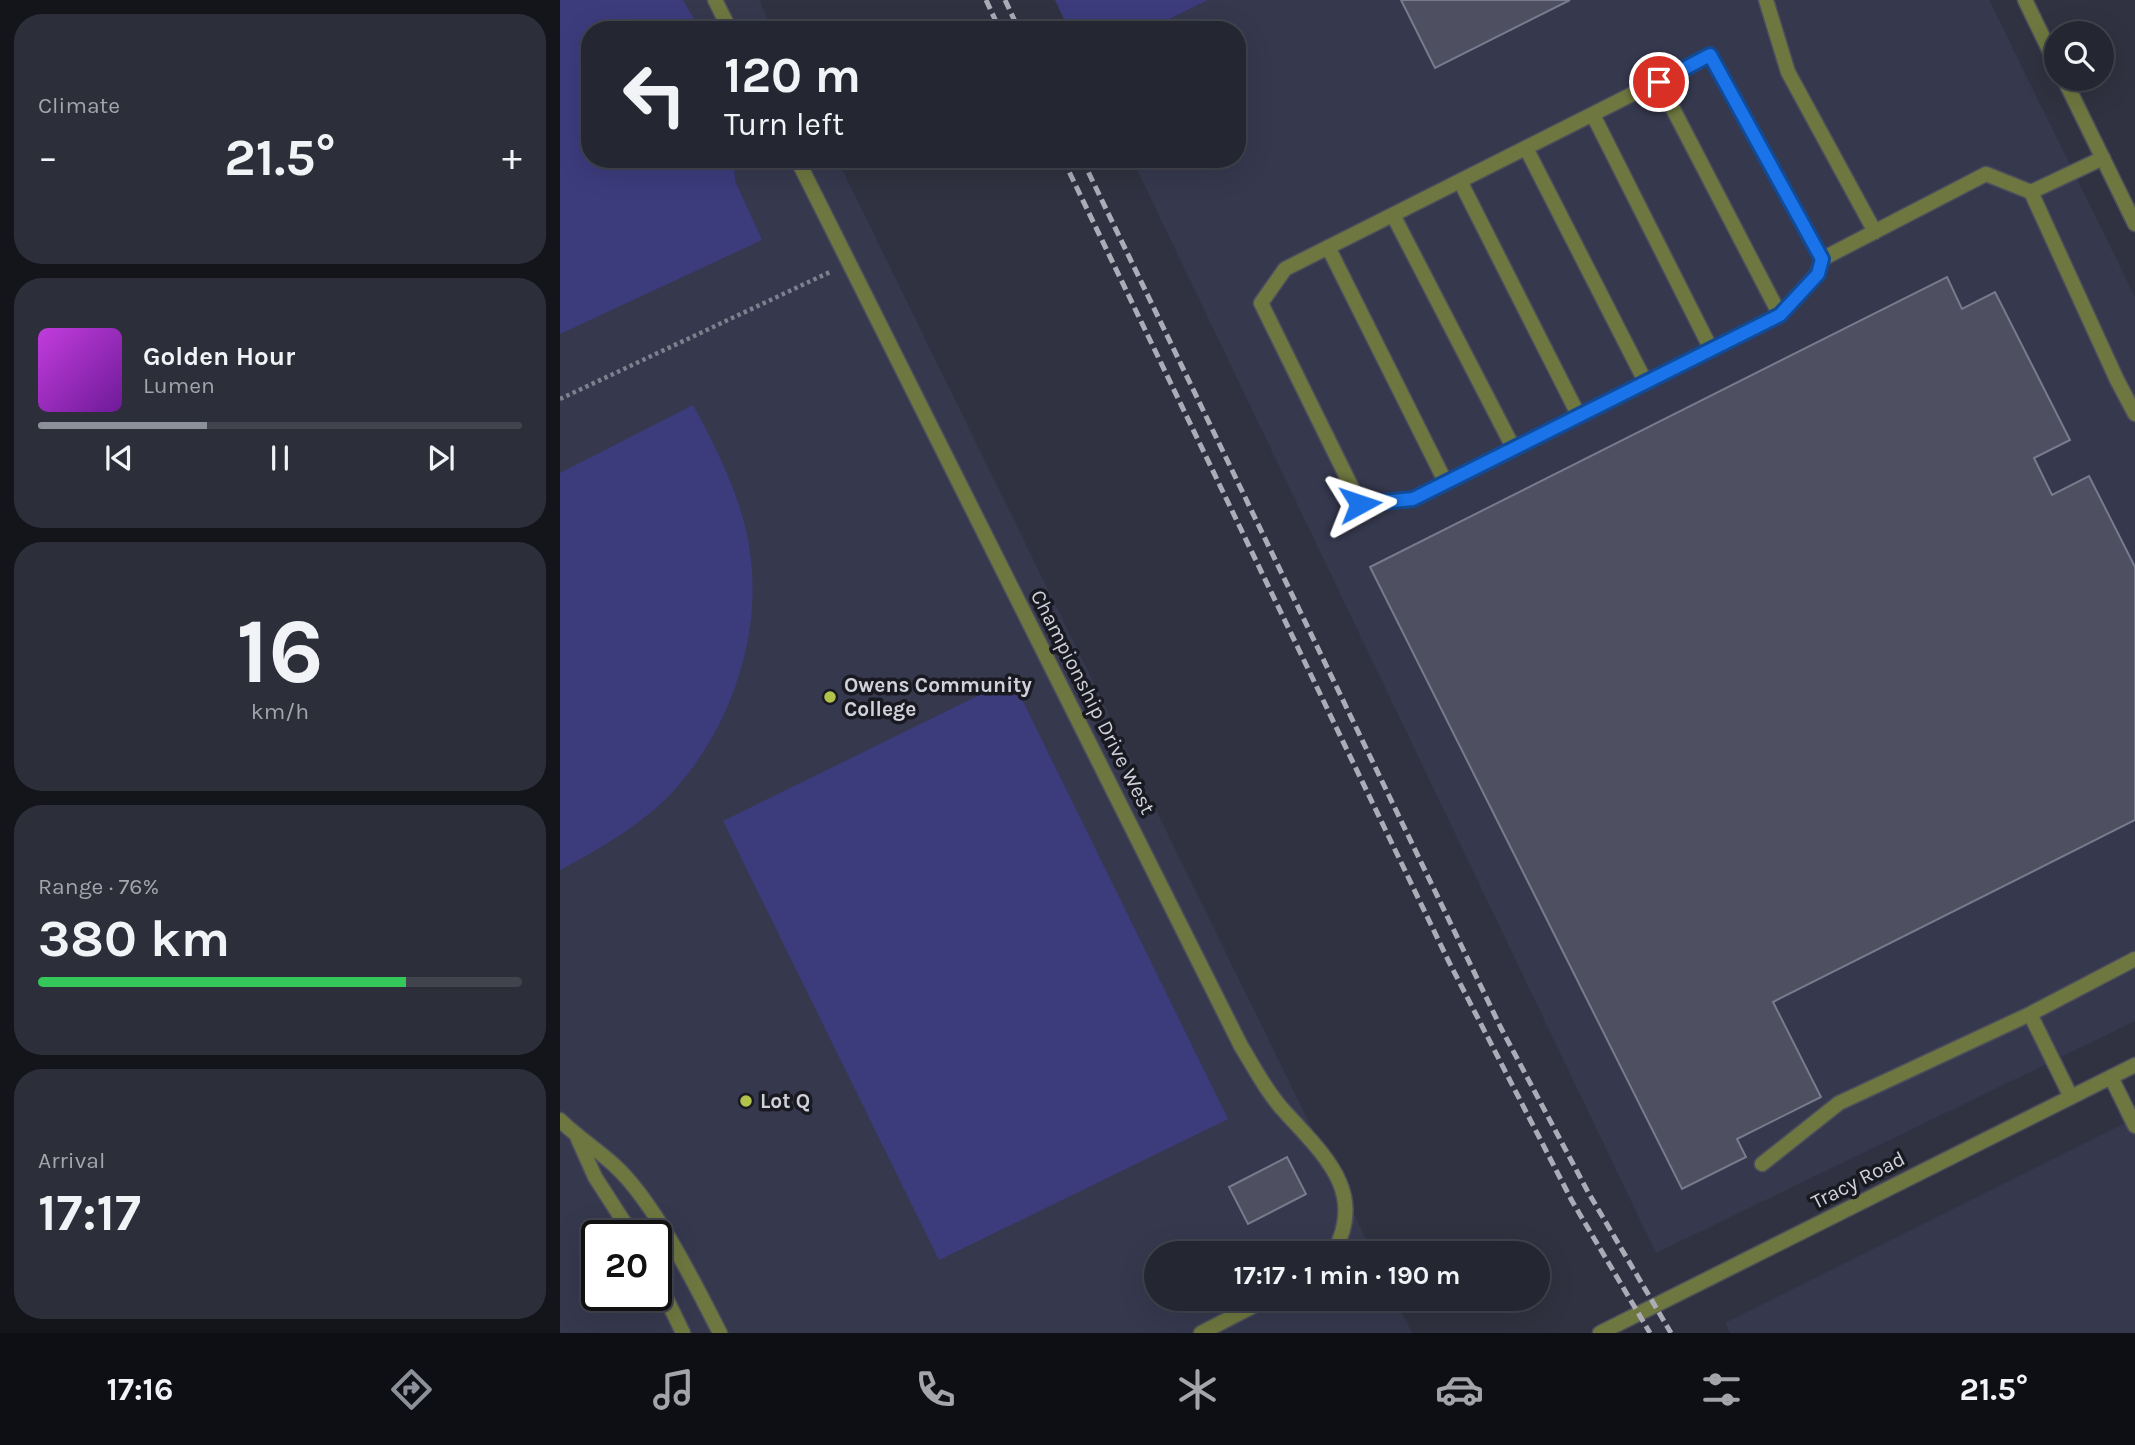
<!DOCTYPE html>
<html lang="en">
<head>
<meta charset="utf-8">
<style>
	body { margin:0; font-family:Karla,sans-serif; background:#2c2e39; color:#f1f3f6; height:100vh; display:flex; flex-direction:column; font-size:26px; white-space:nowrap }
	* { box-sizing:border-box; margin:0 }
	p { font-size:23px; color:#a3a5ab }
	.icon { flex:none; width:38px; height:38px; fill:none; stroke:currentColor; stroke-width:2; stroke-linecap:round; stroke-linejoin:round }
	.map { position:relative; flex:1; overflow:hidden }
	.sheet { display:flex; flex-direction:column; gap:14px; padding:14px; background:#14151b; width:560px }
	.sheet>* { flex:none }
	.banner { position:absolute; left:21px; top:21px; width:665px; height:147px; border-radius:28px; box-shadow:0 7px 28px #0002,0 0 0 2px #41434d; background:#242631; color:#f1f3f6; overflow:hidden }
	.fabs { position:absolute; left:1484px; top:21px; display:grid; gap:14px }
	.fabs a { display:grid; place-items:center; width:70px; height:70px; border-radius:50%; background:#242631; box-shadow:0 7px 28px #0002,0 0 0 2px #41434d; font-size:35px }
	.speed { position:absolute; left:21px; top:1220px; display:flex; gap:14px; font-size:35px; font-weight:700; text-align:center }
	.speed>* { display:grid; place-content:center; width:91px; height:91px; border-radius:50%; background:#242631; box-shadow:0 7px 28px #0002,0 0 0 2px #41434d; line-height:1 }
	.speed .limit { border:4px solid #111; border-radius:10px; background:#fff; color:#111 }
	.pin { position:absolute; display:grid; place-items:center; width:60px; height:60px; color:#fff; margin:-30px; border:4px solid #fff; border-radius:50%; box-shadow:0 2px 7px #0007 }
	.me { position:absolute; width:77px; margin:-38px; rotate:85deg; stroke-linejoin:round; filter:drop-shadow(0 0 5px #0008) }
	.turn { display:flex; align-items:center; gap:24px; height:147px; padding:0 28px; font-size:32px }
	.turn .icon { width:91px; height:91px; stroke-width:2.5 }
	.turn b { display:block; font-size:49px; line-height:60px }
	.big { font-size:52px; font-weight:700; line-height:1.1 }
	.sheet .card { flex:1; display:flex; flex-direction:column; justify-content:center; gap:10px; min-width:0; padding:0 24px; border-radius:28px; background:#2c2e39 }
	.sheet .dial { align-items:center; gap:0 }
	.dial b { font-size:91px; line-height:1 }
	.song { display:flex; align-items:center; gap:21px }
	.cover { width:84px; height:84px; border-radius:10px; background:linear-gradient(135deg,hsl(290 70% 55%),hsl(280 70% 35%)) }
	.played { height:7px; border-radius:4px; background:linear-gradient(90deg,#8c9099 35%,#41434d 35%) }
	.keys { display:flex; justify-content:space-around; direction:ltr }
	.heat { display:flex; justify-content:space-between; align-items:center; font-size:38px; direction:ltr }
	.charge { height:10px; border-radius:5px; background:linear-gradient(90deg,#34c759 76%,#41434d 0) }
	.trip { position:absolute; left:584px; top:1241px; width:406px; height:70px; border-radius:35px; background:#242631; box-shadow:0 7px 28px #0002,0 0 0 2px #41434d; font-weight:700; line-height:70px; text-align:center }
	.menu { display:flex; height:112px; justify-content:space-around; align-items:center; background:#0e0f14; color:#a3a5ab }
	.menu .icon { width:49px; height:49px }
	.menu .selected { color:#8c9099 }
	.menu b { font-size:32px; color:#f1f3f6 }
	main { display:flex; flex:1; min-height:0 }
	.map>svg:first-child { display:block }
</style>
</head>
<body>
<main>
<section class="sheet">
<div class="card"><p>Climate</p>
<div class="heat"><a>−</a><b class="big">21.5°</b><a>+</a></div>
</div>
<div class="card">
<div class="song"><i class="cover"></i><div><b>Golden Hour</b><p>Lumen</p></div></div>
<div class="played"></div>
<div class="keys"><svg class="icon" aria-label="previous" viewBox="0 0 24 24"><path d="M18 5L8 12l10 7zM5 5v14"/></svg><svg class="icon" aria-label="pause" viewBox="0 0 24 24"><path d="M8 5v14M16 5v14"/></svg><svg class="icon" aria-label="next" viewBox="0 0 24 24"><path d="M6 5l10 7-10 7zM19 5v14"/></svg></div>
</div>
<div class="card dial"><b>16</b><p>km/h</p></div>
<div class="card"><p>Range · 76%</p><b class="big">380 km</b><div class="charge"></div></div>
<div class="card"><p>Arrival</p><b class="big">17:17</b></div>
</section>
<div class="map">
<svg width="1575" height="1333" viewBox="0 0 1575 1333">
	<rect width="100%" height="100%" fill="#303241"/>
	<path fill="#36384e" fill-rule="evenodd" d="M0 0H199L213 30H30V159H277L813 1253H597V1298L835 1299 852 1333H0ZM37 1236H96V1295H37Z
		M648 0H1429L1575 297V1021L1096 1253 572 159H677V30H587Z
		M1575 1118V1333H1170L1165 1323Z"/>
	<path fill="#3c3c7d" d="M0 0H123L140 30H30V159H174L175 181 202 240 0 334Z
		M495 0H648L587 30H509Z
		M133 405C154 444 174 483 185 526 208 617 177 719 116 788 85 823 41 848 0 870V473Z
		M452 679 668 1119 379 1260 163 821Z"/>
	<path fill="#4e5061" stroke="#797b8d" stroke-width="2" d="M841 0H1010L875 68Z
		M1387 277 1402 309 1435 292 1510 440 1474 458 1492 495 1529 476 1575 567V820L1213 1002 1261 1097 1177 1139 1186 1157 1122 1189 810 567Z
		M727 1157 746 1194 688 1224 669 1187Z"/>
	<g fill="none" stroke-linecap="round" stroke-linejoin="round">
		<defs>
			<path id="service" d="M1206 0 1228 72 1315 232
				M1099 82 1220 315
				M1033 115 1151 349
				M966 148 1086 383
				M900 181 1019 416
				M1471 192 1557 380 1575 414
				M833 215 954 449
				M768 247 886 483
				M1262 259 1150 55 725 269 701 303 800 504 853 499 1220 315 1257 274 1262 259 1426 174 1471 192 1543 158
				M1470 1014 1511 1097
				M1551 1077 1575 1126
				M1202 1164 1279 1103 1470 1014 1575 959"/>
			<path id="minor" d="M155 0 170 30
				M237 159 681 1046C695 1069 708 1094 726 1113 763 1154 808 1193 773 1253
				M0 1120C17 1137 37 1149 54 1165 94 1201 135 1284 160 1333
				M18 1139 35 1177 73 1236
				M96 1277 123 1333
				M641 1333 709 1298"/>
			<path id="tertiary" d="M1465 0 1496 64
				M1504 79 1575 224
				M1040 1333 1575 1065"/>
		</defs>
		<use href="#service" stroke="#4d4f5d" stroke-width="17"/>
		<use href="#minor" stroke="#4d4f5d" stroke-width="17"/>
		<use href="#tertiary" stroke="#4d4f5d" stroke-width="17"/>
		<path stroke="#7f808d" stroke-width="4.5" stroke-dasharray="3.5 3.5" stroke-linecap="butt" d="M0 399 270 272"/>
		<use href="#service" stroke="#6e773f" stroke-width="14"/>
		<use href="#minor" stroke="#6e773f" stroke-width="14"/>
		<use href="#tertiary" stroke="#6e773f" stroke-width="14"/>
		<path stroke="#abacb7" stroke-width="5" stroke-dasharray="10 5" stroke-linecap="butt" d="M426 0 440 30
			M445 0 459 30
			M503 159 888 960 1012 1201 1090 1333
			M522 159 941 1028 1028 1192 1111 1333"/>
	</g>
	<g fill="none" stroke-linecap="round" stroke-linejoin="round">
		<defs>
			<path id="route" d="M800 504 853 499 1220 315 1258 274 1262 259 1150 55 1099 82"/>
		</defs>
		<use href="#route" stroke="#114b97" stroke-width="18"/>
		<use href="#route" stroke="#1a73e8" stroke-width="12"/>
	</g>
	<g fill="#b2c34c" stroke="#191a21" stroke-width="2.5">
		<circle cx="270" cy="697" r="7"/>
		<circle cx="186" cy="1101" r="7"/>
	</g>
	<g text-anchor="middle" stroke-width="7" stroke-linejoin="round" paint-order="stroke">
		<g font-size="21" font-weight="bold" fill="#d0d1db" stroke="#191a21" text-anchor="start">
			<text x="284" y="692">Owens Community<tspan x="284" dy="24">College</tspan></text>
			<text x="200" y="1108">Lot Q</text>
		</g>
		<g font-size="21" fill="#d0d1db" stroke="#191a21">
			<text transform="translate(533 702) rotate(63)" y="7">Championship Drive West</text>
			<text transform="translate(1298 1180) rotate(-27)" y="7">Tracy Road</text>
		</g>
	</g>
</svg>
<div class="fabs">
<a><svg class="icon" aria-label="search" viewBox="0 0 24 24"><circle cx="10" cy="10" r="6"/><path d="M15 15l6 6"/></svg></a>
</div>
<div class="speed"><div class="limit">20</div></div>
<div class="pin" style="left:1099px;top:82px;background:#d93025"><svg class="icon" aria-label="arrive" viewBox="0 0 24 24"><path d="M6 21V4h12l-3 4 3 4H6"/></svg></div>
<svg class="me" style="left:800px;top:504px" viewBox="-20 -20 40 40"><path d="M0-17L14 15 0 8-14 15z" fill="#1a73e8" stroke="#fff" stroke-width="4"/></svg>
<div class="trip">17:17 · 1 min · 190 m</div>
<div class="banner">
<div class="turn"><svg class="icon" aria-label="left" viewBox="0 0 24 24"><path d="M17 20v-9H6M10 6l-5 5 5 5"/></svg><div><b>120 m</b>Turn left</div></div>
</div>
</div>
</main>
<nav class="menu">
<b>17:16</b>
<svg class="icon selected" aria-label="directions" viewBox="0 0 24 24"><path d="M12 3l9 9-9 9-9-9zM9 14v-3h6M13 9l2 2-2 2"/></svg>
<svg class="icon" aria-label="music" viewBox="0 0 24 24"><path d="M9 18V5l10-2v13"/><circle cx="6" cy="18" r="3"/><circle cx="16" cy="16" r="3"/></svg>
<svg class="icon" aria-label="phone" viewBox="0 0 24 24"><path d="M5 4h4l2 5-3 2q2 4 5 5l2-3 5 2v4C11 20 4 13 5 4z"/></svg>
<svg class="icon" aria-label="climate" viewBox="0 0 24 24"><path d="M12 3v18M4 7l16 10M4 17L20 7"/></svg>
<svg class="icon" aria-label="car" viewBox="0 0 24 24"><path d="M5 17H2v-5l4-1 3-4h7l3 4 3 1v5h-3M9 17h6M6 11h13"/><circle cx="7" cy="17" r="2"/><circle cx="17" cy="17" r="2"/></svg>
<svg class="icon" aria-label="filters" viewBox="0 0 24 24"><path d="M4 7h16M4 17h16"/><circle cx="9" cy="7" r="2"/><circle cx="15" cy="17" r="2"/></svg>
<b>21.5°</b>
</nav>
</body>
</html>
